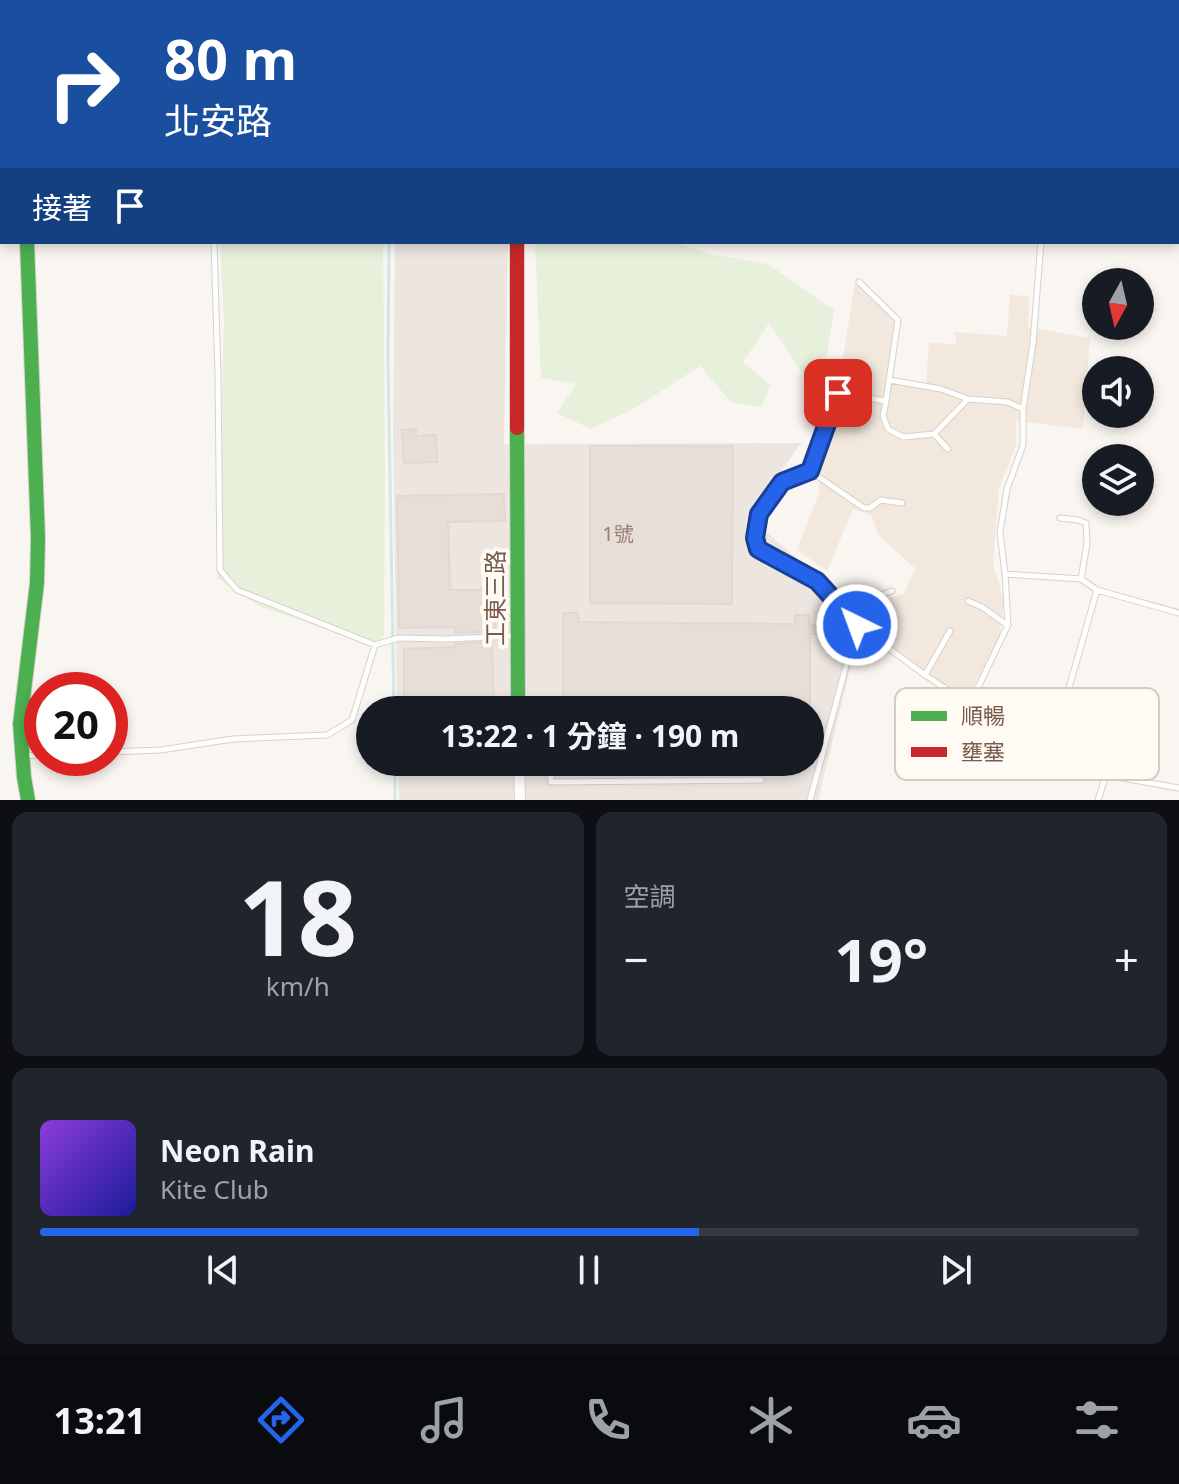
<!DOCTYPE html>
<html lang="zh-TW">
<head>
<meta charset="utf-8">
<style>
	body { margin:0; font-family:"Noto Sans","Noto Sans TC",sans-serif; background:#20242c; color:#f1f3f6; height:100vh; display:flex; flex-direction:column; font-size:30px; white-space:nowrap }
	* { box-sizing:border-box; margin:0 }
	p { font-size:26px; color:#9ea1a6 }
	.icon { flex:none; width:44px; height:44px; fill:none; stroke:currentColor; stroke-width:2; stroke-linecap:round; stroke-linejoin:round }
	.map { position:relative; height:800px; overflow:hidden }
	.side { display:flex; flex-direction:column; gap:12px; padding:12px; background:#0d0f14; flex:1 }
	.side>* { flex:none }
	.hud { position:absolute; left:0px; top:0px; width:1180px; height:244px; box-shadow:0 4px 12px #0003; background:#1a4fa0; color:#fff; overflow:hidden }
	.needle { width:52px; rotate:188deg }
	.tools { position:absolute; left:1082px; top:268px; display:grid; gap:16px }
	.tools a { display:grid; place-items:center; width:72px; height:72px; border-radius:50%; background:#171b24; box-shadow:0 4px 12px #0003; font-size:40px }
	.speed { position:absolute; left:24px; top:672px; display:flex; gap:16px; font-size:40px; font-weight:700; text-align:center }
	.speed>* { display:grid; place-content:center; width:104px; height:104px; border-radius:50%; background:#171b24; box-shadow:0 4px 12px #0003; line-height:1 }
	.speed .limit { border:12px solid #d22; background:#fff; color:#111 }
	.pin { position:absolute; display:grid; place-items:center; width:68px; height:68px; color:#fff; margin:-34px; border-radius:16px; box-shadow:0 4px 12px #0006 }
	.me { position:absolute; width:88px; margin:-44px; rotate:318deg; stroke-linejoin:round; filter:drop-shadow(0 0 6px #0008) }
	.turn { display:flex; align-items:center; gap:28px; height:168px; padding:0 32px; font-size:36px }
	.turn .icon { width:104px; height:104px; stroke-width:2.5 }
	.turn b { display:block; font-size:56px; line-height:68px }
	.then { display:flex; align-items:center; height:76px; padding:0 32px; background:#0003; gap:16px; font-size:30px }
	.big { font-size:60px; font-weight:700; line-height:1.1 }
	.side .widget { flex:1; display:flex; flex-direction:column; justify-content:center; gap:12px; min-width:0; padding:0 28px; border-radius:16px; background:#20242c }
	.side .dial { align-items:center; gap:0 }
	.dial b { font-size:104px; line-height:1 }
	.song { display:flex; align-items:center; gap:24px }
	.cover { width:96px; height:96px; border-radius:12px; background:linear-gradient(135deg,hsl(270 70% 55%),hsl(240 70% 35%)) }
	.played { height:8px; border-radius:4px; background:linear-gradient(90deg,#2563eb 60%,#363941 60%) }
	.keys { display:flex; justify-content:space-around; direction:ltr }
	.heat { display:flex; justify-content:space-between; align-items:center; font-size:44px; direction:ltr }
	.side .tiles { flex:1; display:grid; gap:12px; grid-template-columns:1fr 1fr }
	.widget:last-child { grid-column:span 2 }
	.trip { position:absolute; left:356px; top:696px; width:468px; height:80px; border-radius:40px; background:#171b24; box-shadow:0 4px 12px #0003; font-weight:700; line-height:80px; text-align:center }
	.tabs { display:flex; height:128px; justify-content:space-around; align-items:center; background:#090b0e; color:#9ea1a6 }
	.tabs .icon { width:56px; height:56px }
	.tabs .selected { color:#2563eb }
	.tabs b { font-size:36px; color:#f1f3f6 }
	.map>svg:first-child { display:block }
</style>
</head>
<body>
<div class="map">
<svg width="1179" height="800" viewBox="0 0 1179 800">
	<rect width="100%" height="100%" fill="#f9f5f0"/>
	<path fill="#f2e8de" d="M856 277 901 319 890 376 926 384 929 343 956 344 955 332 1007 336 1010 294 1029 297 1028 327 1090 338 1083 429 1016 421V445L999 488 993 564 1004 601 1000 635 967 699 905 658 868 624 882 600 904 594 915 568 879 536 872 516 853 509 827 571 797 550 819 493 820 462 846 394 843 358Z"/>
	<path fill="#ede5e0" d="M395 242H508L504 444 801 443 749 517 863 616 818 800H399L398 762H810V710H397L393 434Z"/>
	<path fill="#e7f0db" d="M220 242H383L385 465 384 636 377 647 259 606 217 578 224 323Z
		M535 242H676L709 254 768 264 834 310 822 384 805 377 769 323 743 362 770 385 762 407 731 402 700 366 635 408 591 429 557 413 576 384 541 378Z"/>
	<g fill="none" stroke-linecap="round" stroke-linejoin="round">
		<path stroke="#d0e8ea" stroke-width="3" d="M1178 120H1179
			M389 242 388 359 394 710
			M395 762V800"/>
	</g>
	<path fill="#e6ded7" stroke="#e2d8d2" stroke-width="2" d="M416 429V436L436 435 437 462 404 463 402 430Z
		M590 446H733L732 604 590 603Z
		M504 494 505 521 448 522 450 590H480L481 588 496 587 495 631 455 633V627L399 628 397 496Z
		M563 613H578V622L795 624V615H809V625H817L818 634H810V710H563Z
		M492 642 494 710H404V649L455 647V644Z"/>
	<g fill="none" stroke-linecap="round" stroke-linejoin="round">
		<defs>
			<path id="lane" d="M451 0V2
				M662 2 663 0
				M1062 2 1063 0
				M214 242 218 375 220 570 237 590 375 645 398 638 447 639 514 636
				M859 282 898 320 886 401
				M889 380 941 389 968 399
				M1023 409 1033 343 1041 242
				M934 434 948 449
				M810 471 864 508H870L881 500 902 503
				M1060 518 1078 520 1086 523 1087 544 1081 579
				M1005 574 1081 579 1097 590 1179 613
				M968 601 982 607 1007 625
				M846 612 861 602 892 591
				M925 675 950 631
				M944 742 970 704 1008 625 1005 574 1000 532 1007 489 1023 445V409L1008 402 968 399 934 434 903 437 888 429 883 416 886 401 838 393 810 471 782 482 759 514 755 538 758 549 817 581 857 625 925 675 1052 759 1106 775 1179 788
				M110 752 161 750 233 739 327 735 352 720 375 645
				M24 756 42 755
				M1052 759 1065 702 1097 590
				M550 762 551 782 761 780
				M810 800 857 625
				M1098 800 1106 775"/>
			<path id="street" d="M1133 0 1138 2
				M1178 75H1179
				M519 762 520 800"/>
			<path id="fast" d="M50 0V2
				M159 0 162 2
				M208 0 213 2
				M29 2 30 0
				M0 98 2 92
				M1178 132H1179
				M1178 160H1179
				M27 242 38 538 37 583 20 724 24 777 28 800
				M517 428 518 710"/>
			<path id="jam" d="M0 165 2 159
				M517 242V428"/>
		</defs>
		<use href="#lane" stroke="#d7d1cb" stroke-width="7"/>
		<use href="#street" stroke="#d7d1cb" stroke-width="12"/>
		<use href="#fast" stroke="#d9d2cb" stroke-width="16"/>
		<use href="#jam" stroke="#d9d2cb" stroke-width="16"/>
		<path stroke="#dcd5d0" stroke-width="2" stroke-dasharray="2 6" stroke-linecap="butt" d="M506 0V2
			M1008 2 1009 0"/>
		<use href="#lane" stroke="#fefefd" stroke-width="5"/>
		<use href="#street" stroke="#fefefd" stroke-width="10"/>
		<use href="#fast" stroke="#4caf50" stroke-width="14"/>
		<use href="#jam" stroke="#c62828" stroke-width="14"/>
	</g>
	<g fill="none" stroke-linecap="round" stroke-linejoin="round">
		<defs>
			<path id="route" d="M838 393 810 471 782 482 759 514 755 538 758 549 817 581 857 625"/>
		</defs>
		<use href="#route" stroke="#184099" stroke-width="20"/>
		<use href="#route" stroke="#2563eb" stroke-width="14"/>
	</g>
	<g text-anchor="middle" stroke-width="8" stroke-linejoin="round" paint-order="stroke">
		<g font-size="20" fill="#977e72">
			<text x="618" y="541">1號</text>
		</g>
		<g font-size="24" fill="#7a5c4d" stroke="#fffaf3">
			<text transform="translate(496 598) rotate(-90)" y="8">工東三路</text>
		</g>
	</g>
	<rect x="895" y="688" width="264" height="92" rx="12" fill="#fffaf3" stroke="#d7cbc1" stroke-width="2"/>
	<rect x="911" y="711" width="36" height="10" fill="#4caf50"/>
	<rect x="911" y="747" width="36" height="10" fill="#c62828"/>
	<g font-size="22" fill="#7a5c4d">
		<text x="961" y="724">順暢</text>
		<text x="961" y="760">壅塞</text>
	</g>
</svg>
<div class="tools">
<a><svg class="needle" viewBox="-14 -14 28 28"><path d="M0-13l5 13h-10z" fill="#e53935"/><path d="M0 13l5-13h-10z" fill="#9ea1a6"/></svg></a>
<a><svg class="icon" aria-label="sound" viewBox="0 0 24 24"><path d="M4 9h4l5-4v14l-5-4H4zM17 9q2 3 0 6"/></svg></a>
<a><svg class="icon" aria-label="layers" viewBox="0 0 24 24"><path d="M12 4l9 5-9 5-9-5zM3 14l9 5 9-5"/></svg></a>
</div>
<div class="speed"><div class="limit">20</div></div>
<div class="pin" style="left:838px;top:393px;background:#d93025"><svg class="icon" aria-label="arrive" viewBox="0 0 24 24"><path d="M6 21V4h12l-3 4 3 4H6"/></svg></div>
<svg class="me" style="left:857px;top:625px" viewBox="-20 -20 40 40"><circle r="17" fill="#2563eb" stroke="#fff" stroke-width="3"/><path d="M0-11L8 9 0 5-8 9z" fill="#fff"/></svg>
<div class="trip">13:22 · 1 分鐘 · 190 m</div>
<div class="hud">
<div class="turn"><svg class="icon" aria-label="right" viewBox="0 0 24 24"><path d="M7 20v-9h11M14 6l5 5-5 5"/></svg><div><b>80 m</b>北安路</div></div>
<div class="then">接著<svg class="icon" aria-label="arrive" viewBox="0 0 24 24"><path d="M6 21V4h12l-3 4 3 4H6"/></svg></div>
</div>
</div>
<section class="side">
<div class="tiles">
<div class="widget dial"><b>18</b><p>km/h</p></div>
<div class="widget"><p>空調</p>
<div class="heat"><a>−</a><b class="big">19°</b><a>+</a></div>
</div>
<div class="widget">
<div class="song"><i class="cover"></i><div><b>Neon Rain</b><p>Kite Club</p></div></div>
<div class="played"></div>
<div class="keys"><svg class="icon" aria-label="previous" viewBox="0 0 24 24"><path d="M18 5L8 12l10 7zM5 5v14"/></svg><svg class="icon" aria-label="pause" viewBox="0 0 24 24"><path d="M8 5v14M16 5v14"/></svg><svg class="icon" aria-label="next" viewBox="0 0 24 24"><path d="M6 5l10 7-10 7zM19 5v14"/></svg></div>
</div>
</div>
</section>
<nav class="tabs">
<b>13:21</b>
<svg class="icon selected" aria-label="directions" viewBox="0 0 24 24"><path d="M12 3l9 9-9 9-9-9zM9 14v-3h6M13 9l2 2-2 2"/></svg>
<svg class="icon" aria-label="music" viewBox="0 0 24 24"><path d="M9 18V5l10-2v13"/><circle cx="6" cy="18" r="3"/><circle cx="16" cy="16" r="3"/></svg>
<svg class="icon" aria-label="phone" viewBox="0 0 24 24"><path d="M5 4h4l2 5-3 2q2 4 5 5l2-3 5 2v4C11 20 4 13 5 4z"/></svg>
<svg class="icon" aria-label="climate" viewBox="0 0 24 24"><path d="M12 3v18M4 7l16 10M4 17L20 7"/></svg>
<svg class="icon" aria-label="car" viewBox="0 0 24 24"><path d="M5 17H2v-5l4-1 3-4h7l3 4 3 1v5h-3M9 17h6M6 11h13"/><circle cx="7" cy="17" r="2"/><circle cx="17" cy="17" r="2"/></svg>
<svg class="icon" aria-label="filters" viewBox="0 0 24 24"><path d="M4 7h16M4 17h16"/><circle cx="9" cy="7" r="2"/><circle cx="15" cy="17" r="2"/></svg>
</nav>
</body>
</html>
